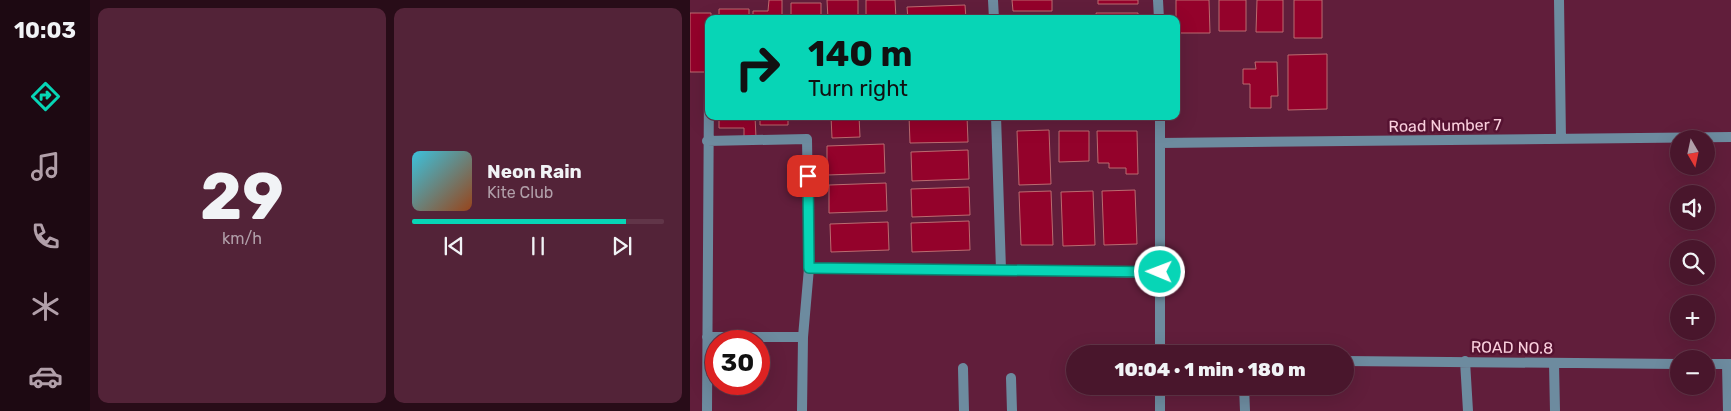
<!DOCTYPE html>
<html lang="en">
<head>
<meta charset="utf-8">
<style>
	body { margin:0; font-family:Rubik,sans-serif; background:#532338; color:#f1f3f6; height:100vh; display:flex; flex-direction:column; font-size:19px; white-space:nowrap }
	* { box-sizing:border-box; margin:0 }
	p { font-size:16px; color:#b19fa9 }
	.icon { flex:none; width:28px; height:28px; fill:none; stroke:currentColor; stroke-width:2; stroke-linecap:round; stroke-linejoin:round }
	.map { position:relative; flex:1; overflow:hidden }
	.side { display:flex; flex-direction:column; gap:8px; padding:8px; background:#280c18; width:600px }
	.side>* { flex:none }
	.top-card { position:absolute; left:15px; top:15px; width:475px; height:105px; border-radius:10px; box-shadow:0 5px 20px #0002,0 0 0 1px #613548; background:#07d5b6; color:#111; overflow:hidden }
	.needle { width:32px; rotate:171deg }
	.tools { position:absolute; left:980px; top:130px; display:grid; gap:10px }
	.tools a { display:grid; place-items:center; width:45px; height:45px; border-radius:50%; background:#49162c; box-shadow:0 5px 20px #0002,0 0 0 1px #613548; font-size:25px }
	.speed { position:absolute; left:15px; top:330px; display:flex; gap:10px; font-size:25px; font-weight:700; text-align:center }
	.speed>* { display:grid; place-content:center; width:65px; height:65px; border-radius:50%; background:#49162c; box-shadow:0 5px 20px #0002,0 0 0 1px #613548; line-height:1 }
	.speed .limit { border:8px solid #d22; background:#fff; color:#111 }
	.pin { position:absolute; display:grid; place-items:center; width:42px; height:42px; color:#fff; margin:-21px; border-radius:10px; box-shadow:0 2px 8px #0006 }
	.me { position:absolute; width:55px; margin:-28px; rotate:271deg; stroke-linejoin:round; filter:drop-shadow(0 0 4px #0008) }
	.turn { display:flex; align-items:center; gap:18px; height:105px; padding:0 20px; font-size:22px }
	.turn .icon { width:65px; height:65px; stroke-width:2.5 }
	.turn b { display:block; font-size:35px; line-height:42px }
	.side .tile { flex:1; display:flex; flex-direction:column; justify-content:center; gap:8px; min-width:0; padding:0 18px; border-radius:10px; background:#532338 }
	.side .dial { align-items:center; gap:0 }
	.dial b { font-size:65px; line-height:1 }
	.song { display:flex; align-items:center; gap:15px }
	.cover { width:60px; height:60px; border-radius:8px; background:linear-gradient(135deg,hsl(190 70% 55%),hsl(20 70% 35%)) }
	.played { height:5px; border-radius:2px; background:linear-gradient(90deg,#07d5b6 85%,#613548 85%) }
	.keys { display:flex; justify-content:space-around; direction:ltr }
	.side .tiles { flex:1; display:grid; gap:8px; grid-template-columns:repeat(2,1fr) }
	.trip { position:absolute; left:376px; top:345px; width:288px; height:50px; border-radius:25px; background:#49162c; box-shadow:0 5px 20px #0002,0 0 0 1px #613548; font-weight:800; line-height:50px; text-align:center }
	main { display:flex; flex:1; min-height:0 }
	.tab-bar { display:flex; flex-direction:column; width:90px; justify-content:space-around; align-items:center; background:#1d0912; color:#b19fa9 }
	.tab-bar .icon { width:35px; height:35px }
	.tab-bar .active { color:#07d5b6 }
	.tab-bar b { font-size:22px; color:#f1f3f6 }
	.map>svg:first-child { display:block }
</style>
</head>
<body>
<main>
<nav class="tab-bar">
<b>10:03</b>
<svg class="icon active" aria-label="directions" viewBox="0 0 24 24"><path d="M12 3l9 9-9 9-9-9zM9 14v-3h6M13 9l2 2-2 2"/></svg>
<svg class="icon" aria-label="music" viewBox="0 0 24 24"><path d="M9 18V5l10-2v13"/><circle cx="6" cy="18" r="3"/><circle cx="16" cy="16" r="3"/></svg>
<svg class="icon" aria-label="phone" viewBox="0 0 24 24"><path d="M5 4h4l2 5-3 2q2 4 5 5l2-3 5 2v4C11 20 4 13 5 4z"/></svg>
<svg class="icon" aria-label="climate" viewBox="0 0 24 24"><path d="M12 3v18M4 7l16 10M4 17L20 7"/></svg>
<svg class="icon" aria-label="car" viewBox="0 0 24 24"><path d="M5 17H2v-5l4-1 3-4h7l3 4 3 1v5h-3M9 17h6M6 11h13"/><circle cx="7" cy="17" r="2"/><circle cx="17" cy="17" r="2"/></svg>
</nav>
<section class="side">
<div class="tiles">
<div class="tile dial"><b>29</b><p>km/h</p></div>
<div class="tile">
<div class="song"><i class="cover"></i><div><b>Neon Rain</b><p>Kite Club</p></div></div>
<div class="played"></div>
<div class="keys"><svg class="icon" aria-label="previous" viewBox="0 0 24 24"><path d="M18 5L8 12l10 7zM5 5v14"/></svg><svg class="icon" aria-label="pause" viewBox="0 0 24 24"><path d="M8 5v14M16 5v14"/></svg><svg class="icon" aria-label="next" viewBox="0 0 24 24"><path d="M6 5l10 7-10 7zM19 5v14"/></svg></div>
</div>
</div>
</section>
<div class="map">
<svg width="1041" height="411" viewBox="0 0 1041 411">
	<rect width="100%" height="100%" fill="#611e3b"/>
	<path fill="#94022b" stroke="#bb6b70" d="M79 0H92V19H63V11H78Z
		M137 0H168V19H138Z
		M176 0H205L206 19H176Z
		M322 0H362V11H323Z
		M408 0H448V4H408Z
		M486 0H519L520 33H486Z
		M529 0H556V31H529Z
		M567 0H593V32H566Z
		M604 0H632V38H604Z
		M101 3H131V19H101Z
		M275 5 276 19H218L217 7Z
		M29 9H59V19H29Z
		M0 13H21V19H19V72H0Z
		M406 13H448V19H407Z
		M400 16V19H368V17Z
		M637 54V109L598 110V55Z
		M565 62H587L588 96H581V108H560V84H553V69H566Z
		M29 116H65L66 138H54V128H29Z
		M70 116H98V125H70Z
		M141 116H169L170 137 142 138Z
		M219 116H277L278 142 220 143Z
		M359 130 361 184 329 185 327 131Z
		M369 131H399V161L369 162Z
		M407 131H447L448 174H436V168H419V163H408Z
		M194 144 195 173 137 175V146Z
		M278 150 279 179 222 181 221 152Z
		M196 183 197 211 139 213V185Z
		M279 187 280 215 222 217 221 189Z
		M445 190 447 244 414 245 412 191Z
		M361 191 363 245H331L329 192Z
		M403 191 405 245 373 246 371 192Z
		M279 221 280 250 222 252 221 223Z
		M198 222 199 250 141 252 140 224Z"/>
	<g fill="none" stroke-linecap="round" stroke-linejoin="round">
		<path stroke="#6d8b9f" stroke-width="10" d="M303 0 304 19
			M468 0 469 19
			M869 0 871 139
			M306 116 311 270 470 273
			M470 116V354
			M470 143 1041 137
			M119 268 311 270
			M17 337H113L119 268 117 139 17 141
			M655 361 989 364
			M775 361 778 411
			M864 363 865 411
			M1016 364H1041
			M1037 364 1038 411
			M273 368 274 411
			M321 378 322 411
			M470 386V411
			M554 386 555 411
			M17 411 19 86
			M112 411 113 337"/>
	</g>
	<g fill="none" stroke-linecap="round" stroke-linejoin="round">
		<defs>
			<path id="route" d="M118 176 119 268 470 272"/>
		</defs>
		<use href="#route" stroke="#058a76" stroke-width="12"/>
		<use href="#route" stroke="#07d5b6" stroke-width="9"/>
	</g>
	<g text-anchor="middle" stroke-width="5" stroke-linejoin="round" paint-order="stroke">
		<g font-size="16" fill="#facfdd" stroke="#551231">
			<text transform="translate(755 125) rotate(-1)" y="6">Road Number 7</text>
			<text transform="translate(822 347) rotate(1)" y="6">ROAD NO.8</text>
		</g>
	</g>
</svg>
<div class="tools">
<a><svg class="needle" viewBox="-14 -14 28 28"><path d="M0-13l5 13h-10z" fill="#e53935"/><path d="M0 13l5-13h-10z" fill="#b19fa9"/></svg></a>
<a><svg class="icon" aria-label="sound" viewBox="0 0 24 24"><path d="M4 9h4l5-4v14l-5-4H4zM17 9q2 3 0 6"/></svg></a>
<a><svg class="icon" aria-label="search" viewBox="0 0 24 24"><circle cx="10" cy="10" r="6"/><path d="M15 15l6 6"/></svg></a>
<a>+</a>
<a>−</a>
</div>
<div class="speed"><div class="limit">30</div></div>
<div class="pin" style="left:118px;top:176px;background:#d93025"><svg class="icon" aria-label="arrive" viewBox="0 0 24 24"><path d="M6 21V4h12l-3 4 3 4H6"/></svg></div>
<svg class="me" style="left:470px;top:272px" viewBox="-20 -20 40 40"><circle r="17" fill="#07d5b6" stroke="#fff" stroke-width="3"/><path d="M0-11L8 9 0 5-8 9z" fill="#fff"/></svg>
<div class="trip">10:04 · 1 min · 180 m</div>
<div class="top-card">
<div class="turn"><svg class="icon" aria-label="right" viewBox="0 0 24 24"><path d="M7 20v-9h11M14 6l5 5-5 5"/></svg><div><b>140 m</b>Turn right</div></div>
</div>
</div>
</main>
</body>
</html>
